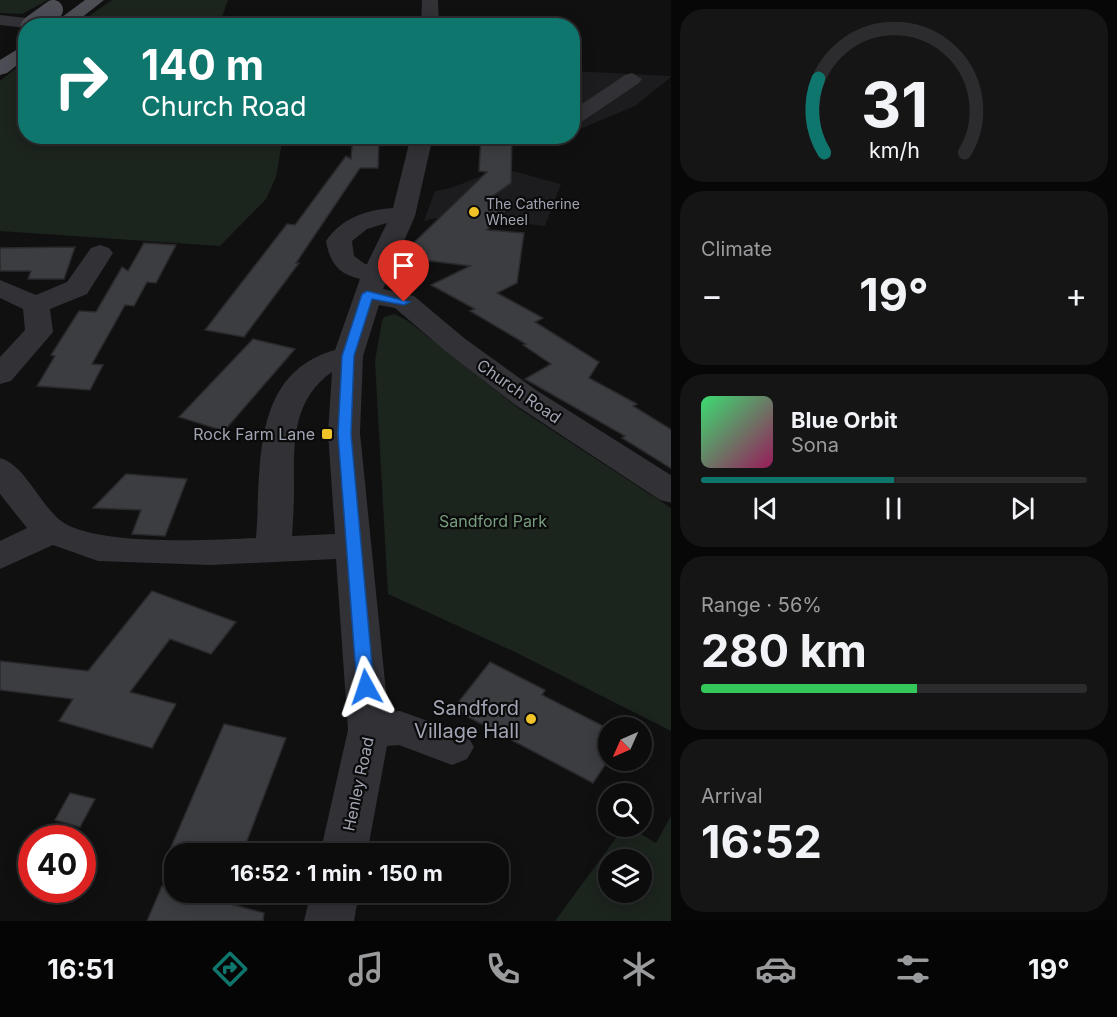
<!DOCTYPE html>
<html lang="en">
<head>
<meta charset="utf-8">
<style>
	body { margin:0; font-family:Inter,sans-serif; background:#151516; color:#f1f3f6; height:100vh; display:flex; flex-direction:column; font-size:22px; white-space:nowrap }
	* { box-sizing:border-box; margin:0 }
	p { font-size:20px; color:#9a9b9d }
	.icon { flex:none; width:33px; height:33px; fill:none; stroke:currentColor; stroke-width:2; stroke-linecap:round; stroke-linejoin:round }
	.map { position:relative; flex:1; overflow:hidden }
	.side { display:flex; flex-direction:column; gap:9px; padding:9px; background:#070707; width:446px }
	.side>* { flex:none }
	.hud { position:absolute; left:18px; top:18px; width:562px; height:126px; border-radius:24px; box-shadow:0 3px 15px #0003,0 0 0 2px #2c2c2e; background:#0f766e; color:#fff; overflow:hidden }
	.needle { width:39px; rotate:225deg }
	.controls { position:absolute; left:598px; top:717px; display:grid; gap:12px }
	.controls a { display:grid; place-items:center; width:54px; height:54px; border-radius:50%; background:#0c0c0d; box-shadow:0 3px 15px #0003,0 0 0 2px #2c2c2e; font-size:30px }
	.speed { position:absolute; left:18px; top:825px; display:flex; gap:12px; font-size:30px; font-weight:700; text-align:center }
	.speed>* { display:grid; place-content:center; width:78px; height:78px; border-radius:50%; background:#0c0c0d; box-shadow:0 3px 15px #0003,0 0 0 2px #2c2c2e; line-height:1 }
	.speed .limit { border:9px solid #d22; background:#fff; color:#111 }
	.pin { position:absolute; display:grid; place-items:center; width:51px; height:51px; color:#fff; margin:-62px -26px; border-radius:50% 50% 50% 0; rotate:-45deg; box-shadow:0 0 6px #0007 }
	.pin .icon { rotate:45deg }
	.me { position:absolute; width:66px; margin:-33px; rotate:355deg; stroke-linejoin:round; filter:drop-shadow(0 0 4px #0008) }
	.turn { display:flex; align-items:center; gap:21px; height:126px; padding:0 24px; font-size:27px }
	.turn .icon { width:78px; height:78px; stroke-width:2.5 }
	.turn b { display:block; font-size:42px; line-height:51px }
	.big { font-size:45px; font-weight:700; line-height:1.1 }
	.side .widget { flex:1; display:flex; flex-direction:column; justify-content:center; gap:9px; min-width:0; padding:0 21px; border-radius:24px; background:#151516 }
	.side .dial { align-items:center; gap:0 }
	.dial svg { height:156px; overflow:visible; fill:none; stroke:#2c2c2e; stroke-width:7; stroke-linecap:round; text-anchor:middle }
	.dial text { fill:#f1f3f6; stroke:none }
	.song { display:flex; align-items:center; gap:18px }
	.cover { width:72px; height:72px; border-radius:9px; background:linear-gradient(135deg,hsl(140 70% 55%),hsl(330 70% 35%)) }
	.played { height:6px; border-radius:3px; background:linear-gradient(90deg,#0f766e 50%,#2c2c2e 50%) }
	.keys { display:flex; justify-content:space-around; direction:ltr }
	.heat { display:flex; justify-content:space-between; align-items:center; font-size:33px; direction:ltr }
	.charge { height:9px; border-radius:4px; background:linear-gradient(90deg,#34c759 56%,#2c2c2e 0) }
	.trip { position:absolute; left:164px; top:843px; width:345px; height:60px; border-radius:24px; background:#0c0c0d; box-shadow:0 3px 15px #0003,0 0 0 2px #2c2c2e; font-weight:700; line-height:60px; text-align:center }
	.tab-bar { display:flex; height:96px; justify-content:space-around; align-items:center; background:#050505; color:#9a9b9d }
	.tab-bar .icon { width:42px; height:42px }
	.tab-bar .active { color:#0f766e }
	.tab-bar b { font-size:27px; color:#f1f3f6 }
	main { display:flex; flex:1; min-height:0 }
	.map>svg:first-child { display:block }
</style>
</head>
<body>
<main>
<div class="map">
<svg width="672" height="921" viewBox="0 0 672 921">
	<rect width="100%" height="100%" fill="#101011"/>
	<path fill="#1c1c1e" d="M573 71 671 76V77L635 106 573 132Z
		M502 168 561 184 545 226 501 221 497 224 455 223 435 218 424 221 435 191 451 188Z"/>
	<path fill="#1c241e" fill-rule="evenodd" d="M0 0H48L22 14 0 13Z
		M112 0H228L219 25H76Z
		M25 61 26 136 283 137 276 177 266 199 220 246 0 231V81Z
		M394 314 408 321 518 408 671 508V731L513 651 388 594 375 361 382 321 384 317Z
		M671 816V921H555L624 827H629L656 843ZM609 860H642V892H609Z"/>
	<path fill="#3c3d41" stroke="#2a2a2d" stroke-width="1.5" d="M353 136H379L378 168H360L296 263H299L244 337 205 330 287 224 295 225 346 156 351 159Z
		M481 136H512L511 183 486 201 509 207 487 230 524 233 517 283 497 293 543 318 535 322 599 362 589 378 637 404 633 406 672 430V469L622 438 625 436 525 379 551 364 523 345 526 344 470 311 475 309 431 285 470 266 399 257 487 172 479 171Z
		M144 243 176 245 156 283 147 282 134 306 125 305 92 364 103 365 90 390 37 386 55 356 51 355 79 311 96 312 122 267 128 271Z
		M75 247 64 279H28L31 271H0V248Z
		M253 339 295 349 224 431 179 417Z
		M126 474 187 479 165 536 132 534 141 510 93 508Z
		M152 591 236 622 211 654 170 639 130 692 176 704 152 748 59 721 73 699 0 690V661L88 671Z
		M490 662 545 690 542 695 609 729V759L593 783 453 709Z
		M224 724 286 738 242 854H168Z
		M70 793 95 799 80 827 55 820Z
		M162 886 174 890V892H185L264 913 263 921H147Z"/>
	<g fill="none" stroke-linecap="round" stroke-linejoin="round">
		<path fill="#313136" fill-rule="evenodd" d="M422 0H438L439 26H421Z
			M0 15 53 21 62 26H26V28L0 25Z
			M632 73 642 79 639 83 580 123 573 125V110L625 75Z
			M411 136H433L415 216 383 289 414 296 464 338 536 390 672 476V503L660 500 514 404 444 350 395 308 379 305 363 356 360 433 388 712 400 711 467 735 474 747 467 759 452 765 399 745 387 746 367 854H320L348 730 336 559 211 565 98 561 53 545 0 569V541L27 528 0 494V458C26 465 40 507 64 523 102 546 210 540 256 538 262 469 249 374 335 350L360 279C338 274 330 263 326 241 342 218 365 210 393 208ZM387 223 367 264H365L354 256 352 241 367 229ZM332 372 328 433 335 534 292 536C293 521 294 505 294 490 294 445 291 401 332 372Z
			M100 245 109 248 113 253 87 294 50 309 53 332 11 381 0 384V357L25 330 23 309 0 298V280L36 295 67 282 91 248Z
			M311 892H359L354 921H304Z"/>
		<path fill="#4d4e55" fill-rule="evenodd" d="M85 0H104L71 26H50Z
			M26 44V58L7 73 0 75V60Z"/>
		<path stroke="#4d4e55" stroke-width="20" d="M31 26 53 10"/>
	</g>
	<path fill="#1a73e8" stroke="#114b97" stroke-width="1.5" d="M367 291 410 302 404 305 372 299 354 356 351 434 374 687 372 692H360L357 687 338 434 342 356 362 294Z"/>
	<g fill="#f0c329" stroke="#0b0b0c" stroke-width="2">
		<circle cx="474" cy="212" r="6"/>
		<rect x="321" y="428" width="12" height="12" rx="3"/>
		<circle cx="531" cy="719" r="6"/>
	</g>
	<g text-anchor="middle" stroke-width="4.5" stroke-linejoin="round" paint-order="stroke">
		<g font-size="14" fill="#a1a4b2" stroke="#0b0b0c" text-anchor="start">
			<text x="486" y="209">The Catherine<tspan x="486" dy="16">Wheel</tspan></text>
		</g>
		<g font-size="16" fill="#a1a4b2" stroke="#0b0b0c">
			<text transform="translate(519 391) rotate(35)" y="6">Church Road</text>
			<text transform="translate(358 784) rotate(-78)" y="6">Henley Road</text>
		</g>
		<g font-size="16" fill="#a1a4b2" stroke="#0b0b0c" text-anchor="end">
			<text x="315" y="440">Rock Farm Lane</text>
		</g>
		<g font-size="16" fill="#779d7e" stroke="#0b0b0c">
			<text x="493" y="527">Sandford Park</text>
		</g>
		<g font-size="20" fill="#a1a4b2" stroke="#0b0b0c" text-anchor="end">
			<text x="519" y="715">Sandford<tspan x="519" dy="23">Village Hall</tspan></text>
		</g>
	</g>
</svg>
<div class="controls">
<a><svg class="needle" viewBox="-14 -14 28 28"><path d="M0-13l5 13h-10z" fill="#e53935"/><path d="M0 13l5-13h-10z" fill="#9a9b9d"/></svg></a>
<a><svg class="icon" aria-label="search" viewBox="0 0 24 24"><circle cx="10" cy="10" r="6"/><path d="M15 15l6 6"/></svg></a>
<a><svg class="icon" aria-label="layers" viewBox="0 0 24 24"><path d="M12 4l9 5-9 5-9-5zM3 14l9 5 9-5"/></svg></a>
</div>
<div class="speed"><div class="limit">40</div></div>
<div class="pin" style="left:404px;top:302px;background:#d93025"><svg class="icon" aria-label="arrive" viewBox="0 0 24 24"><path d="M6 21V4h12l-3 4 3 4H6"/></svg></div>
<svg class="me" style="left:366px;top:687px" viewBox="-20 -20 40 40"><path d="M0-17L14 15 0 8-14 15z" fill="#1a73e8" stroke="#fff" stroke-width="4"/></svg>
<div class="trip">16:52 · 1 min · 150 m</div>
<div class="hud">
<div class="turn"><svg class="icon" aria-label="right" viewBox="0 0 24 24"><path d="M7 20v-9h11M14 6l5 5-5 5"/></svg><div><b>140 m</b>Church Road</div></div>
</div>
</div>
<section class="side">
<div class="widget dial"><svg viewBox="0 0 100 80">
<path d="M14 69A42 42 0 1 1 86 69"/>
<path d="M14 69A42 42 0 0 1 11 31" stroke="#0f766e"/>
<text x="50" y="56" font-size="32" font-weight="700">31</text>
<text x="50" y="72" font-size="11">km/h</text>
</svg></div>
<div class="widget"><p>Climate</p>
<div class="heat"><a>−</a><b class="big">19°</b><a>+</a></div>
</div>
<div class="widget">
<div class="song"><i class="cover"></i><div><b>Blue Orbit</b><p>Sona</p></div></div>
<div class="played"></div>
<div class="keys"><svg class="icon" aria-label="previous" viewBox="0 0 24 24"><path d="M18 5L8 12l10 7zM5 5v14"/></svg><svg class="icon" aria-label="pause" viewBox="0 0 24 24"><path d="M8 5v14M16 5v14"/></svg><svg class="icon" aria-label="next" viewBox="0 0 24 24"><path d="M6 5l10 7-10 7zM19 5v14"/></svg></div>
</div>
<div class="widget"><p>Range · 56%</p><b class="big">280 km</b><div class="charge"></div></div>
<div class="widget"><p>Arrival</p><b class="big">16:52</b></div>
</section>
</main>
<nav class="tab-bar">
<b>16:51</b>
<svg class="icon active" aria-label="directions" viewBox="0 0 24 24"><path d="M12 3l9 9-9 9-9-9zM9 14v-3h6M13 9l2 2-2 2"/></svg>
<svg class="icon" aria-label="music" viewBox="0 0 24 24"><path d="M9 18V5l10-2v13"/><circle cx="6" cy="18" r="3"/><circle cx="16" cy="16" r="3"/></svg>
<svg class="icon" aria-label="phone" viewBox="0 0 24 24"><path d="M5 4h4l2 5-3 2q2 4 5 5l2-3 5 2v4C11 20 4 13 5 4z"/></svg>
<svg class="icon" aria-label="climate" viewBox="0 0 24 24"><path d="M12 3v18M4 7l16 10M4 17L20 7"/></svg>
<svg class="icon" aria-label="car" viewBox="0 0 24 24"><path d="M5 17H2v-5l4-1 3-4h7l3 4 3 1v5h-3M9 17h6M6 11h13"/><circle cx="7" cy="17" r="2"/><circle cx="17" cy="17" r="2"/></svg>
<svg class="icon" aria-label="filters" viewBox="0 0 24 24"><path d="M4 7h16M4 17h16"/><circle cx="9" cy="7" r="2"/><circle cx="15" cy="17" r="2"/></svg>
<b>19°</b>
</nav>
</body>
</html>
